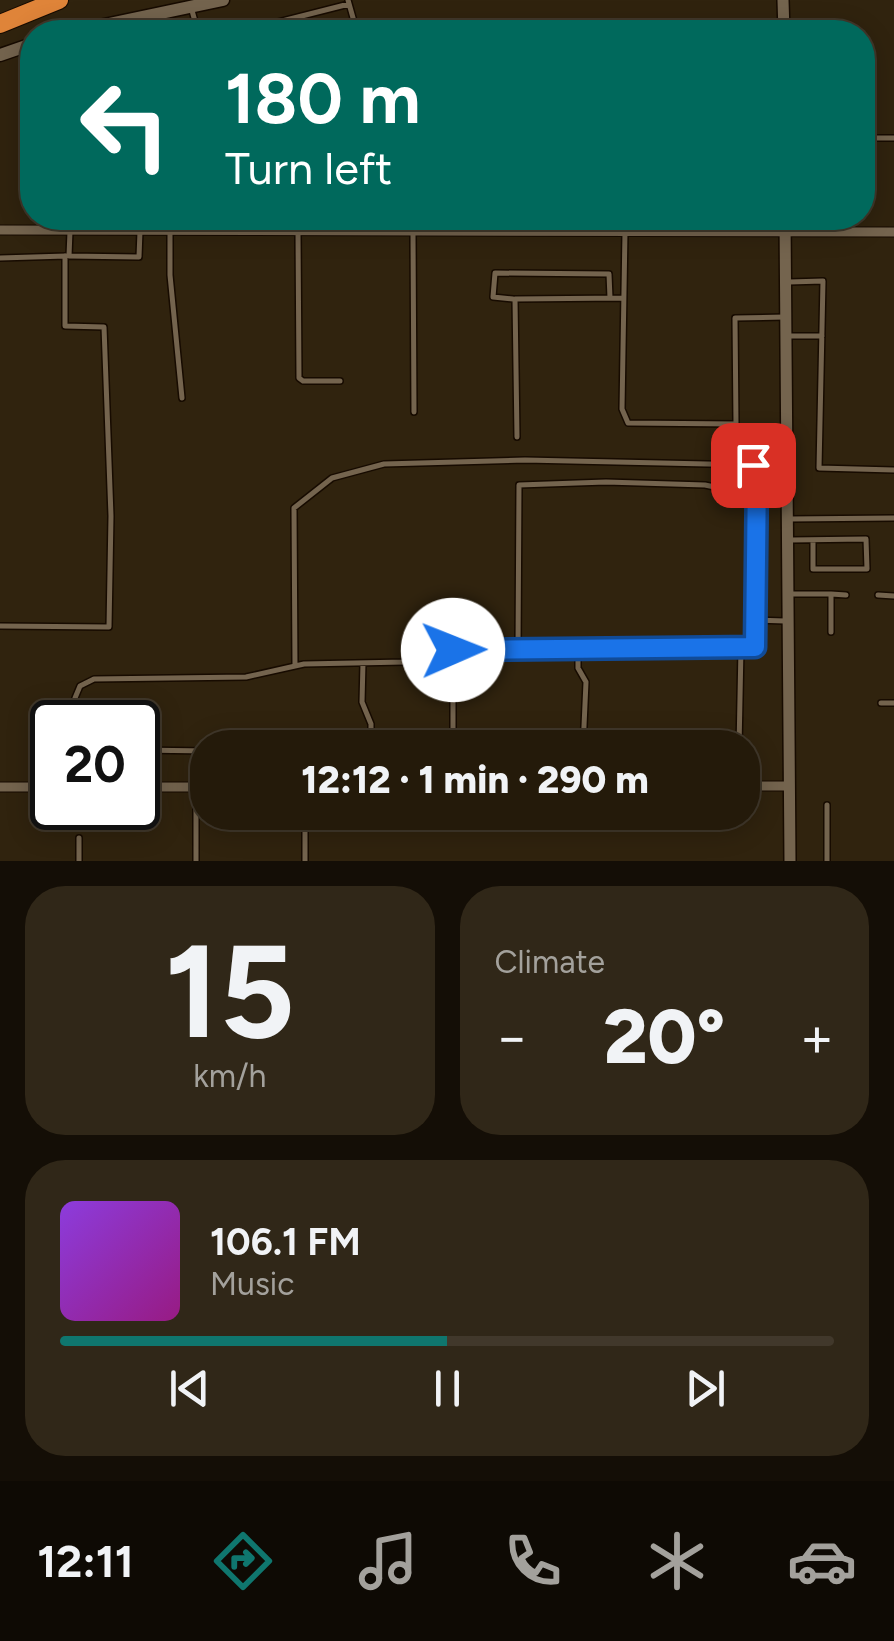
<!DOCTYPE html>
<html lang="en">
<head>
<meta charset="utf-8">
<style>
	body { margin:0; font-family:Figtree,sans-serif; background:#302718; color:#f1f3f6; height:100vh; display:flex; flex-direction:column; font-size:38px; white-space:nowrap }
	* { box-sizing:border-box; margin:0 }
	p { font-size:32px; color:#a3a19c }
	.icon { flex:none; width:55px; height:55px; fill:none; stroke:currentColor; stroke-width:2; stroke-linecap:round; stroke-linejoin:round }
	.map { position:relative; height:861px; overflow:hidden }
	.sheet { display:flex; flex-direction:column; gap:25px; padding:25px; background:#140e06; flex:1 }
	.sheet>* { flex:none }
	.top-card { position:absolute; left:20px; top:20px; width:855px; height:210px; border-radius:40px; box-shadow:0 5px 25px #0003,0 0 0 2px #41382b; background:#00695c; color:#fff; overflow:hidden }
	.speed { position:absolute; left:30px; top:700px; display:flex; gap:20px; font-size:50px; font-weight:700; text-align:center }
	.speed>* { display:grid; place-content:center; width:130px; height:130px; border-radius:50%; background:#241a0a; box-shadow:0 5px 25px #0003,0 0 0 2px #41382b; line-height:1 }
	.speed .limit { border:5px solid #111; border-radius:15px; background:#fff; color:#111 }
	.pin { position:absolute; display:grid; place-items:center; width:85px; height:85px; color:#fff; margin:-42px; border-radius:20px; box-shadow:0 5px 15px #0006 }
	.me { position:absolute; width:110px; margin:-55px; rotate:89deg; stroke-linejoin:round; filter:drop-shadow(0 0 8px #0008) }
	.turn { display:flex; align-items:center; gap:35px; height:210px; padding:0 40px; font-size:45px }
	.turn .icon { width:130px; height:130px; stroke-width:2.5 }
	.turn b { display:block; font-size:70px; line-height:85px }
	.big { font-size:75px; font-weight:800; line-height:1.1 }
	.sheet .widget { flex:1; display:flex; flex-direction:column; justify-content:center; gap:15px; min-width:0; padding:0 35px; border-radius:40px; background:#302718 }
	.sheet .dial { align-items:center; gap:0 }
	.dial b { font-size:130px; line-height:1 }
	.song { display:flex; align-items:center; gap:30px }
	.cover { width:120px; height:120px; border-radius:15px; background:linear-gradient(135deg,hsl(270 70% 55%),hsl(310 70% 35%)) }
	.played { height:10px; border-radius:5px; background:linear-gradient(90deg,#0f766e 50%,#41382b 50%) }
	.keys { display:flex; justify-content:space-around; direction:ltr }
	.heat { display:flex; justify-content:space-between; align-items:center; font-size:55px; direction:ltr }
	.sheet .tiles { flex:1; display:grid; gap:25px; grid-template-columns:1fr 1fr }
	.widget:last-child { grid-column:span 2 }
	.trip { position:absolute; left:190px; top:730px; width:570px; height:100px; border-radius:40px; background:#241a0a; box-shadow:0 5px 25px #0003,0 0 0 2px #41382b; font-weight:800; line-height:100px; text-align:center }
	.menu { display:flex; height:160px; justify-content:space-around; align-items:center; background:#0e0a04; color:#a3a19c }
	.menu .icon { width:70px; height:70px }
	.menu .selected { color:#0f766e }
	.menu b { font-size:45px; color:#f1f3f6 }
	.map>svg:first-child { display:block }
</style>
</head>
<body>
<div class="map">
<svg width="894" height="861" viewBox="0 0 894 861">
	<rect width="100%" height="100%" fill="#30230e"/>
	<g fill="none" stroke-linecap="round" stroke-linejoin="round">
		<defs>
			<path id="service" d="M348 0 357 32
				M191 7 198 32
				M239 32 349 4
				M862 138H894
				M279 218V231
				M70 231 69 256 139 257 140 231
				M170 231V275L182 398
				M298 231 299 378 303 381H340
				M413 232 414 412
				M625 232 622 409 628 423 736 424 735 318 785 317
				M0 258 66 256
				M789 282 823 281 819 468 894 470
				M513 299 493 297 495 273 609 274 610 298
				M786 336H822
				M517 437 515 299 622 298
				M757 494 784 493
				M789 519 894 518
				M791 540 866 539 867 569H813V540
				M791 594H831V632
				M831 594 846 595
				M878 595 894 596
				M758 620 785 621
				M0 626 109 627 111 516 104 327 65 326V256
				M578 649V668L586 682 583 748
				M453 651 454 668
				M363 663 362 702 371 724V748
				M295 666 294 508 332 478 384 464 525 460 753 465 757 472 755 647 518 648 519 485 606 482 705 485 724 489 757 504
				M881 703H894
				M77 722 75 698 80 686 94 679 246 677 304 664 405 662 425 650 518 648
				M453 748V696
				M739 748 741 648
				M138 750 208 751
				M196 787V861
				M827 805V861
				M80 808V815
				M79 861V838
				M305 861V812"/>
			<path id="minor" d="M0 230 894 232
				M742 786H789
				M0 787H52
				M138 787H208"/>
			<path id="tertiary" d="M783 0 784 32
				M785 218 790 861"/>
			<path id="secondary" d="M71 32 223 0
				M0 55 32 44"/>
			<path id="motorway" d="M0 24 59 0"/>
		</defs>
		<use href="#service" stroke="#170b00" stroke-width="8"/>
		<use href="#minor" stroke="#170b00" stroke-width="11"/>
		<use href="#tertiary" stroke="#170b00" stroke-width="14"/>
		<use href="#secondary" stroke="#170b00" stroke-width="15"/>
		<use href="#motorway" stroke="#170b00" stroke-width="20"/>
		<use href="#service" stroke="#74644e" stroke-width="5"/>
		<use href="#minor" stroke="#74644e" stroke-width="9"/>
		<use href="#tertiary" stroke="#74644e" stroke-width="11"/>
		<use href="#secondary" stroke="#74644e" stroke-width="12"/>
		<use href="#motorway" stroke="#df8439" stroke-width="18"/>
	</g>
	<g fill="none" stroke-linecap="round" stroke-linejoin="round">
		<defs>
			<path id="route" d="M453 650 755 647 757 472 753 465"/>
		</defs>
		<use href="#route" stroke="#114b97" stroke-width="25"/>
		<use href="#route" stroke="#1a73e8" stroke-width="18"/>
	</g>
</svg>
<div class="speed"><div class="limit">20</div></div>
<div class="pin" style="left:753px;top:465px;background:#d93025"><svg class="icon" aria-label="arrive" viewBox="0 0 24 24"><path d="M6 21V4h12l-3 4 3 4H6"/></svg></div>
<svg class="me" style="left:453px;top:650px" viewBox="-20 -20 40 40"><circle r="19" fill="#fff"/><path d="M0-13L10 11 0 6-10 11z" fill="#1a73e8"/></svg>
<div class="trip">12:12 · 1 min · 290 m</div>
<div class="top-card">
<div class="turn"><svg class="icon" aria-label="left" viewBox="0 0 24 24"><path d="M17 20v-9H6M10 6l-5 5 5 5"/></svg><div><b>180 m</b>Turn left</div></div>
</div>
</div>
<section class="sheet">
<div class="tiles">
<div class="widget dial"><b>15</b><p>km/h</p></div>
<div class="widget"><p>Climate</p>
<div class="heat"><a>−</a><b class="big">20°</b><a>+</a></div>
</div>
<div class="widget">
<div class="song"><i class="cover"></i><div><b>106.1 FM</b><p>Music</p></div></div>
<div class="played"></div>
<div class="keys"><svg class="icon" aria-label="previous" viewBox="0 0 24 24"><path d="M18 5L8 12l10 7zM5 5v14"/></svg><svg class="icon" aria-label="pause" viewBox="0 0 24 24"><path d="M8 5v14M16 5v14"/></svg><svg class="icon" aria-label="next" viewBox="0 0 24 24"><path d="M6 5l10 7-10 7zM19 5v14"/></svg></div>
</div>
</div>
</section>
<nav class="menu">
<b>12:11</b>
<svg class="icon selected" aria-label="directions" viewBox="0 0 24 24"><path d="M12 3l9 9-9 9-9-9zM9 14v-3h6M13 9l2 2-2 2"/></svg>
<svg class="icon" aria-label="music" viewBox="0 0 24 24"><path d="M9 18V5l10-2v13"/><circle cx="6" cy="18" r="3"/><circle cx="16" cy="16" r="3"/></svg>
<svg class="icon" aria-label="phone" viewBox="0 0 24 24"><path d="M5 4h4l2 5-3 2q2 4 5 5l2-3 5 2v4C11 20 4 13 5 4z"/></svg>
<svg class="icon" aria-label="climate" viewBox="0 0 24 24"><path d="M12 3v18M4 7l16 10M4 17L20 7"/></svg>
<svg class="icon" aria-label="car" viewBox="0 0 24 24"><path d="M5 17H2v-5l4-1 3-4h7l3 4 3 1v5h-3M9 17h6M6 11h13"/><circle cx="7" cy="17" r="2"/><circle cx="17" cy="17" r="2"/></svg>
</nav>
</body>
</html>
